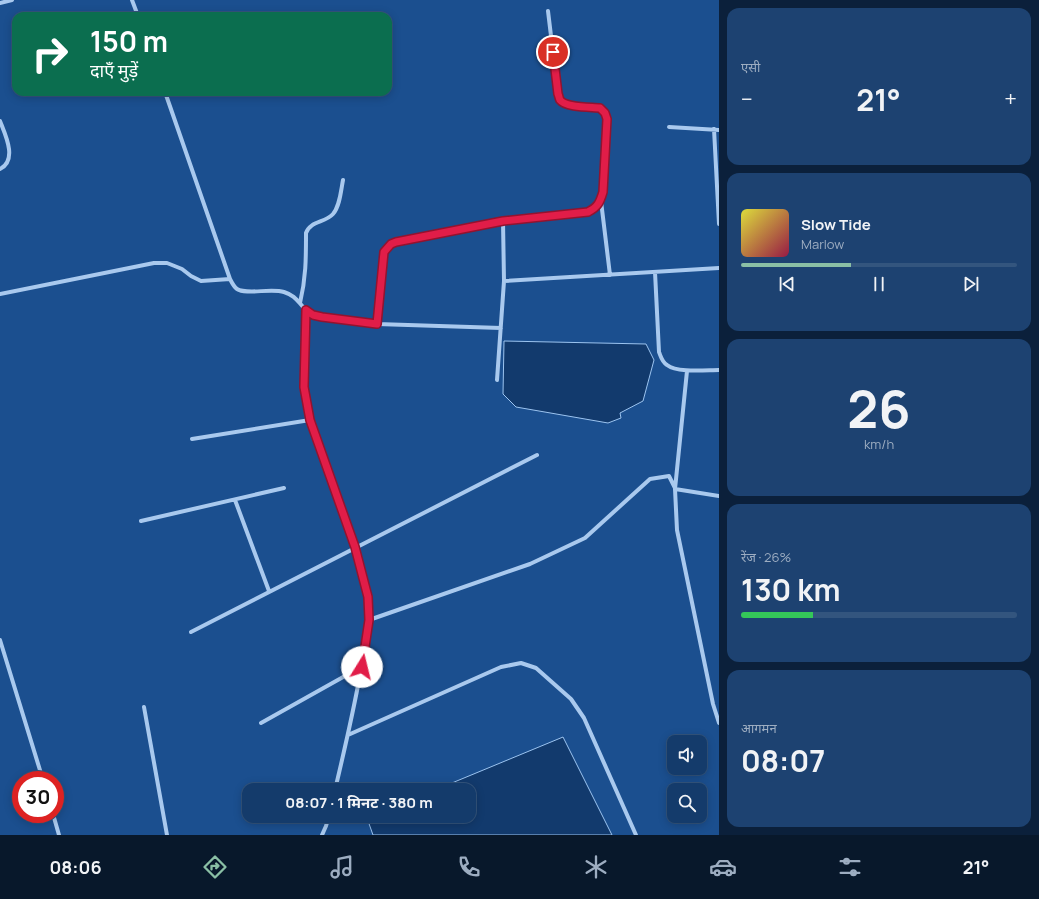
<!DOCTYPE html>
<html lang="hi">
<head>
<meta charset="utf-8">
<style>
	body { margin:0; font-family:Manrope,"Noto Sans Devanagari",sans-serif; background:#1d4271; color:#f1f3f6; height:100vh; display:flex; flex-direction:column; font-size:15px; white-space:nowrap }
	* { box-sizing:border-box; margin:0 }
	p { font-size:13px; color:#9dadc1 }
	.icon { flex:none; width:22px; height:22px; fill:none; stroke:currentColor; stroke-width:2; stroke-linecap:round; stroke-linejoin:round }
	.map { position:relative; flex:1; overflow:hidden }
	.drawer { display:flex; flex-direction:column; gap:8px; padding:8px; background:#0b203b; width:320px }
	.drawer>* { flex:none }
	.top-card { position:absolute; left:12px; top:12px; width:380px; height:84px; border-radius:12px; box-shadow:0 2px 10px #0003,0 0 0 1px #33557e; background:#0b6e4f; color:#fff; overflow:hidden }
	.controls { position:absolute; left:667px; top:735px; display:grid; gap:8px }
	.controls a { display:grid; place-items:center; width:40px; height:40px; border-radius:8px; background:#143b6b; box-shadow:0 2px 10px #0003,0 0 0 1px #33557e; font-size:20px }
	.speed { position:absolute; left:12px; top:771px; display:flex; gap:8px; font-size:20px; font-weight:700; text-align:center }
	.speed>* { display:grid; place-content:center; width:52px; height:52px; border-radius:50%; background:#143b6b; box-shadow:0 2px 10px #0003,0 0 0 1px #33557e; line-height:1 }
	.speed .limit { border:6px solid #d22; background:#fff; color:#111 }
	.pin { position:absolute; display:grid; place-items:center; width:34px; height:34px; color:#fff; margin:-17px; border:2px solid #fff; border-radius:50%; box-shadow:0 1px 4px #0007 }
	.me { position:absolute; width:44px; margin:-22px; rotate:9deg; stroke-linejoin:round; filter:drop-shadow(0 0 3px #0008) }
	.turn { display:flex; align-items:center; gap:14px; height:84px; padding:0 12px; font-size:18px }
	.turn .icon { width:52px; height:52px; stroke-width:2.5 }
	.turn b { display:block; font-size:28px; line-height:34px }
	.big { font-size:30px; font-weight:700; line-height:1.1 }
	.drawer .card { flex:1; display:flex; flex-direction:column; justify-content:center; gap:6px; min-width:0; padding:0 14px; border-radius:12px; background:#1d4271 }
	.drawer .dial { align-items:center; gap:0 }
	.dial b { font-size:52px; line-height:1 }
	.song { display:flex; align-items:center; gap:12px }
	.cover { width:48px; height:48px; border-radius:6px; background:linear-gradient(135deg,hsl(60 70% 55%),hsl(340 70% 35%)) }
	.played { height:4px; border-radius:2px; background:linear-gradient(90deg,#8abfa5 40%,#33557e 40%) }
	.keys { display:flex; justify-content:space-around; direction:ltr }
	.heat { display:flex; justify-content:space-between; align-items:center; font-size:22px; direction:ltr }
	.charge { height:6px; border-radius:3px; background:linear-gradient(90deg,#34c759 26%,#33557e 0) }
	.trip { position:absolute; left:242px; top:783px; width:234px; height:40px; border-radius:12px; background:#143b6b; box-shadow:0 2px 10px #0003,0 0 0 1px #33557e; font-weight:700; line-height:40px; text-align:center }
	.tab-bar { display:flex; height:64px; justify-content:space-around; align-items:center; background:#08182b; color:#9dadc1 }
	.tab-bar .icon { width:28px; height:28px }
	.tab-bar .current { color:#8abfa5 }
	.tab-bar b { font-size:18px; color:#f1f3f6 }
	main { display:flex; flex:1; min-height:0 }
	.map>svg:first-child { display:block }
</style>
</head>
<body>
<main>
<div class="map">
<svg width="719" height="835" viewBox="0 0 719 835">
	<rect width="100%" height="100%" fill="#1b4f8f"/>
	<path fill="#123a6d" stroke="#9cc4f0" d="M504 341 646 344 654 360 643 401 620 413 621 418 608 423 516 407 503 394Z
		M563 737 612 835H373L367 818 373 816H469V790H435Z"/>
	<g fill="none" stroke-linecap="round" stroke-linejoin="round">
		<path stroke="#a9c9ee" stroke-width="4" d="M132 0 138 16
			M0 3 12 0
			M165 92 230 279C232 283 234 287 237 289 246 295 271 288 284 292 296 296 297 301 305 309 310 314 316 315 322 317L377 324 501 328
			M0 121C5 134 18 160 0 169
			M669 127 719 130
			M714 129 719 224
			M601 201 610 275
			M655 272 659 352C661 357 662 362 667 365 677 373 706 370 719 370
			M504 281 719 268
			M0 294 154 263H167L182 269 191 276 201 281 230 279
			M300 303C306 278 306 259 306 233 310 221 325 223 333 214 340 206 341 190 343 180
			M306 310C305 347 300 385 310 421 327 480 358 536 368 597 372 622 365 649 360 675 353 713 344 752 335 790
			M377 324 384 252C387 247 391 244 396 242L503 221 588 212C598 207 600 202 603 192L607 119 605 113 601 108C591 107 566 108 560 100 559 98 559 96 558 94L548 11
			M687 371 675 489 677 530 713 704 719 723
			M497 380 504 281 503 221
			M192 439 310 420
			M675 489 719 496
			M235 500 269 591
			M141 521 284 488
			M369 620 530 564 585 538 650 479 669 476 675 488
			M191 632 537 455
			M0 640 43 780
			M144 707 167 835
			M261 723 361 667
			M348 735 501 667 521 663 536 668 571 699 584 718 636 835
			M53 814 59 835
			M322 835 326 826 329 816"/>
	</g>
	<g fill="none" stroke-linecap="round" stroke-linejoin="round">
		<defs>
			<path id="route" d="M362 667 369 620 368 597 355 547 310 420 304 387 306 310 313 315 322 317 377 324 384 252 391 244 396 242 503 221 588 212C598 207 600 202 603 192L607 119 605 113 600 108C591 107 566 108 560 100 559 98 559 96 558 94L553 52"/>
		</defs>
		<use href="#route" stroke="#92132f" stroke-width="10"/>
		<use href="#route" stroke="#e11d48" stroke-width="7"/>
	</g>
</svg>
<div class="controls">
<a><svg class="icon" aria-label="sound" viewBox="0 0 24 24"><path d="M4 9h4l5-4v14l-5-4H4zM17 9q2 3 0 6"/></svg></a>
<a><svg class="icon" aria-label="search" viewBox="0 0 24 24"><circle cx="10" cy="10" r="6"/><path d="M15 15l6 6"/></svg></a>
</div>
<div class="speed"><div class="limit">30</div></div>
<div class="pin" style="left:553px;top:52px;background:#d93025"><svg class="icon" aria-label="arrive" viewBox="0 0 24 24"><path d="M6 21V4h12l-3 4 3 4H6"/></svg></div>
<svg class="me" style="left:362px;top:667px" viewBox="-20 -20 40 40"><circle r="19" fill="#fff"/><path d="M0-13L10 11 0 6-10 11z" fill="#e11d48"/></svg>
<div class="trip">08:07 · 1 मिनट · 380 m</div>
<div class="top-card">
<div class="turn"><svg class="icon" aria-label="right" viewBox="0 0 24 24"><path d="M7 20v-9h11M14 6l5 5-5 5"/></svg><div><b>150 m</b>दाएँ मुड़ें</div></div>
</div>
</div>
<section class="drawer">
<div class="card"><p>एसी</p>
<div class="heat"><a>−</a><b class="big">21°</b><a>+</a></div>
</div>
<div class="card">
<div class="song"><i class="cover"></i><div><b>Slow Tide</b><p>Marlow</p></div></div>
<div class="played"></div>
<div class="keys"><svg class="icon" aria-label="previous" viewBox="0 0 24 24"><path d="M18 5L8 12l10 7zM5 5v14"/></svg><svg class="icon" aria-label="pause" viewBox="0 0 24 24"><path d="M8 5v14M16 5v14"/></svg><svg class="icon" aria-label="next" viewBox="0 0 24 24"><path d="M6 5l10 7-10 7zM19 5v14"/></svg></div>
</div>
<div class="card dial"><b>26</b><p>km/h</p></div>
<div class="card"><p>रेंज · 26%</p><b class="big">130 km</b><div class="charge"></div></div>
<div class="card"><p>आगमन</p><b class="big">08:07</b></div>
</section>
</main>
<nav class="tab-bar">
<b>08:06</b>
<svg class="icon current" aria-label="directions" viewBox="0 0 24 24"><path d="M12 3l9 9-9 9-9-9zM9 14v-3h6M13 9l2 2-2 2"/></svg>
<svg class="icon" aria-label="music" viewBox="0 0 24 24"><path d="M9 18V5l10-2v13"/><circle cx="6" cy="18" r="3"/><circle cx="16" cy="16" r="3"/></svg>
<svg class="icon" aria-label="phone" viewBox="0 0 24 24"><path d="M5 4h4l2 5-3 2q2 4 5 5l2-3 5 2v4C11 20 4 13 5 4z"/></svg>
<svg class="icon" aria-label="climate" viewBox="0 0 24 24"><path d="M12 3v18M4 7l16 10M4 17L20 7"/></svg>
<svg class="icon" aria-label="car" viewBox="0 0 24 24"><path d="M5 17H2v-5l4-1 3-4h7l3 4 3 1v5h-3M9 17h6M6 11h13"/><circle cx="7" cy="17" r="2"/><circle cx="17" cy="17" r="2"/></svg>
<svg class="icon" aria-label="filters" viewBox="0 0 24 24"><path d="M4 7h16M4 17h16"/><circle cx="9" cy="7" r="2"/><circle cx="15" cy="17" r="2"/></svg>
<b>21°</b>
</nav>
</body>
</html>
